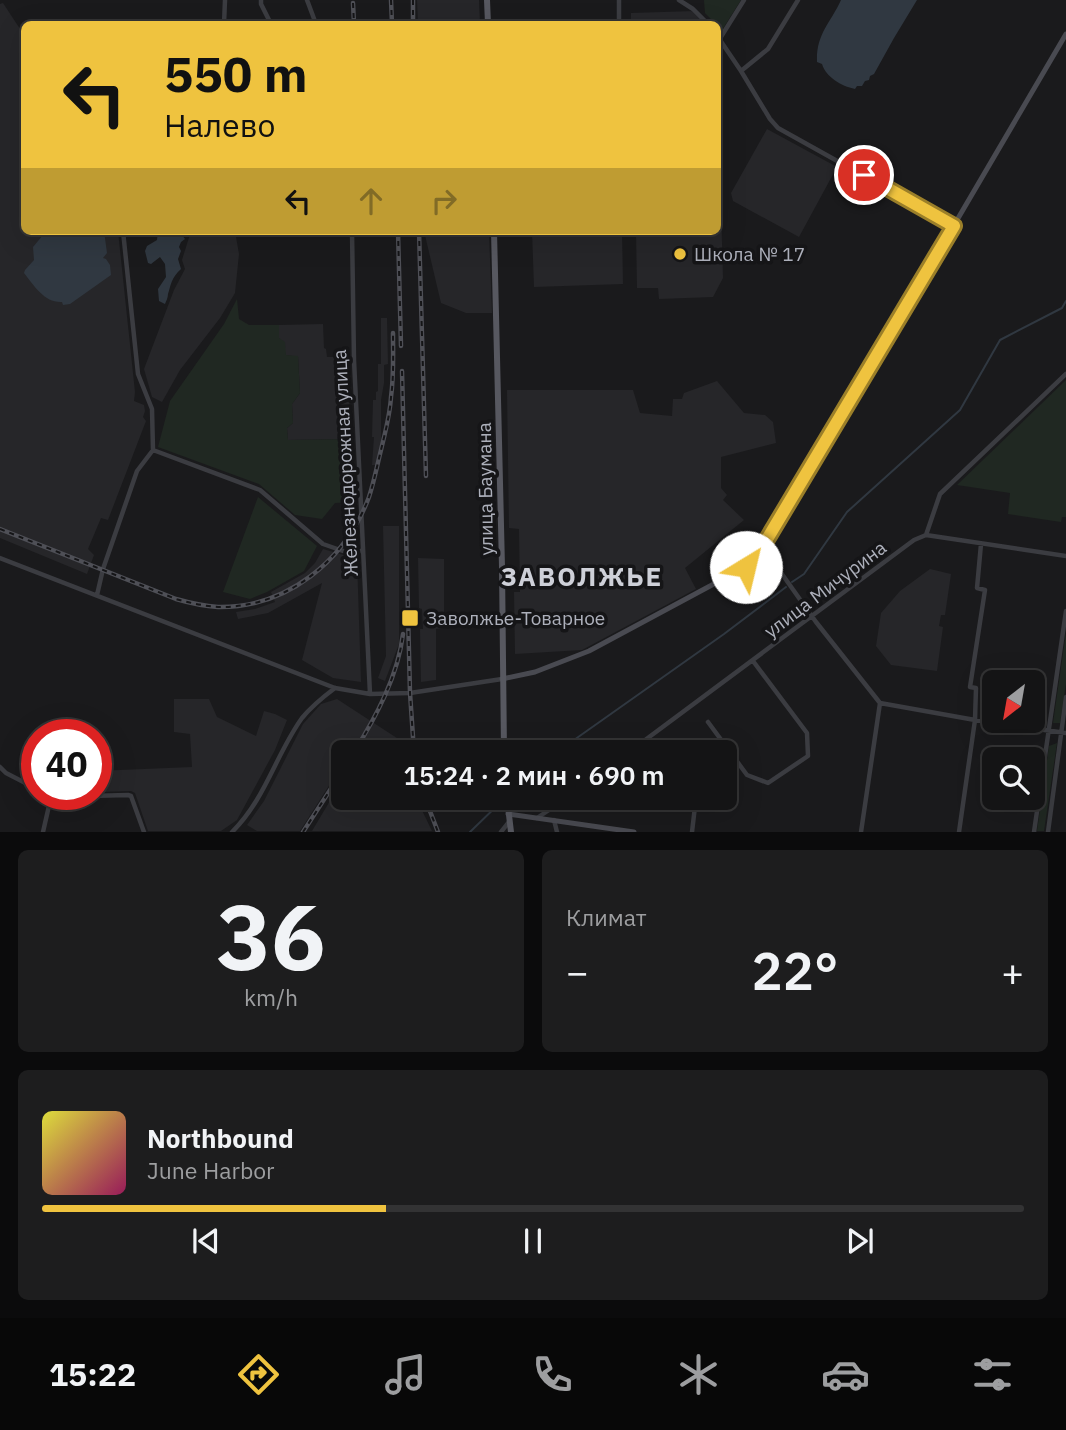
<!DOCTYPE html>
<html lang="ru">
<head>
<meta charset="utf-8">
<style>
	body { margin:0; font-family:"IBM Plex Sans",sans-serif; background:#1d1d1e; color:#f1f3f6; height:100vh; display:flex; flex-direction:column; font-size:26px; white-space:nowrap }
	* { box-sizing:border-box; margin:0 }
	p { font-size:23px; color:#9d9ea0 }
	.icon { flex:none; width:38px; height:38px; fill:none; stroke:currentColor; stroke-width:2; stroke-linecap:round; stroke-linejoin:round }
	.map { position:relative; height:832px; overflow:hidden }
	.side { display:flex; flex-direction:column; gap:18px; padding:18px; background:#0b0b0c; flex:1 }
	.side>* { flex:none }
	.hud { position:absolute; left:21px; top:21px; width:700px; height:214px; border-radius:10px; box-shadow:0 7px 28px #0002,0 0 0 2px #333334; background:#efc33f; color:#111; overflow:hidden }
	.needle { width:46px; rotate:211deg }
	.buttons { position:absolute; left:982px; top:670px; display:grid; gap:14px }
	.buttons a { display:grid; place-items:center; width:63px; height:63px; border-radius:10px; background:#141415; box-shadow:0 7px 28px #0002,0 0 0 2px #333334; font-size:35px }
	.speed { position:absolute; left:21px; top:719px; display:flex; gap:14px; font-size:35px; font-weight:700; text-align:center }
	.speed>* { display:grid; place-content:center; width:91px; height:91px; border-radius:50%; background:#141415; box-shadow:0 7px 28px #0002,0 0 0 2px #333334; line-height:1 }
	.speed .limit { border:10px solid #d22; background:#fff; color:#111 }
	.pin { position:absolute; display:grid; place-items:center; width:60px; height:60px; color:#fff; margin:-30px; border:4px solid #fff; border-radius:50%; box-shadow:0 2px 7px #0007 }
	.me { position:absolute; width:77px; margin:-38px; rotate:36deg; stroke-linejoin:round; filter:drop-shadow(0 0 5px #0008) }
	.turn { display:flex; align-items:center; gap:24px; height:147px; padding:0 28px; font-size:32px }
	.turn .icon { width:91px; height:91px; stroke-width:2.5 }
	.turn b { display:block; font-size:49px; line-height:60px }
	.lanes { display:flex; align-items:center; height:66px; padding:0 28px; background:#0003; justify-content:center; gap:35px; direction:ltr }
	.lanes .off { opacity:.35 }
	.big { font-size:52px; font-weight:600; line-height:1.1 }
	.side .card { flex:1; display:flex; flex-direction:column; justify-content:center; gap:10px; min-width:0; padding:0 24px; border-radius:10px; background:#1d1d1e }
	.side .dial { align-items:center; gap:0 }
	.dial b { font-size:91px; line-height:1 }
	.song { display:flex; align-items:center; gap:21px }
	.cover { width:84px; height:84px; border-radius:10px; background:linear-gradient(135deg,hsl(60 70% 55%),hsl(330 70% 35%)) }
	.played { height:7px; border-radius:4px; background:linear-gradient(90deg,#efc33f 35%,#333334 35%) }
	.keys { display:flex; justify-content:space-around; direction:ltr }
	.heat { display:flex; justify-content:space-between; align-items:center; font-size:38px; direction:ltr }
	.side .tiles { flex:1; display:grid; gap:18px; grid-template-columns:1fr 1fr }
	.card:last-child { grid-column:span 2 }
	.trip { position:absolute; left:331px; top:740px; width:406px; height:70px; border-radius:10px; background:#141415; box-shadow:0 7px 28px #0002,0 0 0 2px #333334; font-weight:600; line-height:70px; text-align:center }
	.dock { display:flex; height:112px; justify-content:space-around; align-items:center; background:#080808; color:#9d9ea0 }
	.dock .icon { width:49px; height:49px }
	.dock .current { color:#efc33f }
	.dock b { font-size:32px; color:#f1f3f6 }
	.map>svg:first-child { display:block }
</style>
</head>
<body>
<div class="map">
<svg width="1066" height="832" viewBox="0 0 1066 832">
	<rect width="100%" height="100%" fill="#1a1a1c"/>
	<path fill="#262629" d="M417 0H479L480 24H418Z
		M3 3 24 35V231H118L135 392 134 401 144 405 145 411 143 417 146 421 108 520 101 518 88 549 94 555 87 574 0 538V4Z
		M695 11 705 24H631V13Z
		M767 129 837 167 799 237 733 201 731 193Z
		M718 172H720L723 278 713 297 659 299 658 288H637L636 231H718Z
		M191 231H235L239 254 235 293 220 318 180 370 162 402 152 397 144 369 174 290 185 269 182 260Z
		M424 231H489L492 313H466L441 303Z
		M532 231H622L623 284 534 287Z
		M381 318H387L388 364 384 365V383L381 400V450L377 465H372L374 437H372L373 400H376V392L378 391V364H381Z
		M323 324 324 348 326 349 327 357H346L352 439 288 440 287 428 293 423 292 404 300 393 298 357 286 355 279 338V325Z
		M717 381 744 413 765 415 773 422 776 443 721 457V488L727 495 723 500 744 520 685 568 696 589 582 650 515 654 514 592H520L519 529 509 528 507 390H633L640 413 672 416 673 399H682L684 393Z
		M383 526H399V644L385 681 378 678 386 656Z
		M323 549 357 559 361 682 333 678 302 660 322 583 268 613 238 619 236 612 255 609 275 602 271 592 305 573 315 563Z
		M418 558 444 559V628L436 629V680L421 682 420 629H423L422 609 419 608Z
		M930 569 951 574 945 615H941L939 626 943 627 937 671 891 665 876 646 881 613 900 591Z
		M174 699H209L217 717 256 736 264 711 275 714 287 720 275 750 237 820 221 831H148L135 793 131 791 98 792 96 771 192 767 190 734 174 732Z
		M337 699 403 742 405 752H343V769L341 767 300 831H257L247 825 264 801 303 724 321 704Z
		M343 779V798H416L432 831H312Z"/>
	<path fill="#202822" d="M704 0H741L722 30 705 13Z
		M237 299 239 319 249 325H279V338L285 342 286 355 298 356 300 393 292 404 293 423 287 428 288 440 352 439 354 502 335 503 322 519 295 515 259 484 158 447 170 401 224 324Z
		M1066 380V517H1062L1061 522 1008 514 1010 493 957 485Z
		M258 497 317 546 304 571 267 592 250 599 223 592Z
		M1066 633V684L1060 723H1053Z
		M1057 743 1044 831H1037L1049 746Z"/>
	<path fill="#303841" d="M841 0H917L894 38 874 74 870 76 869 80 865 81 862 86H857L855 89C841 86 826 77 822 64L817 62C816 34 830 24 841 0Z
		M49 231H104L107 253 103 258 106 259 110 265 111 275 70 304 63 305 62 302C45 303 35 287 24 273L25 270 34 260 33 247 43 235Z
		M158 231H183L182 235 185 239 181 242 179 247 181 251 178 259 181 269C171 278 171 285 168 294 168 298 166 301 165 304L159 301 158 289 166 277 165 264 160 257 151 264 148 263 145 251 147 246 157 240Z"/>
	<g fill="none" stroke-linecap="round" stroke-linejoin="round">
		<path stroke="#303841" stroke-width="2" d="M792 582 804 574 847 512 960 410 1000 340 1062 308 1066 301
			M557 752 724 634 786 587
			M470 832 504 799"/>
		<path stroke="#3b3c41" stroke-width="4.5" d="M261 0V4L271 24
			M307 0 316 24
			M619 0V24
			M679 0 693 9 708 24
			M224 24 225 0
			M718 37 741 71 770 119 778 128 954 226
			M719 40 744 0
			M741 71 768 49 798 0
			M123 231 138 374 152 409 153 450 260 490 323 544 343 551H363
			M352 231 354 360 370 694
			M926 535 940 494 1066 374
			M760 551 777 567 816 622 880 703 861 832
			M0 558 335 688 370 694 410 693 502 679
			M97 595 103 569 137 471 153 450
			M880 703 975 720 1066 733
			M708 722 747 775 768 783 808 756 807 733 753 661
			M648 738 659 752
			M629 752 914 540 926 535 1066 556
			M0 767 6 773 37 789
			M47 794 51 797 128 795 131 796 144 832
			M537 818 567 798
			M554 820 557 832
			M43 832 51 797
			M232 832C265 800 276 754 302 718 311 707 323 697 335 688
			M501 832 509 822
			M692 832 696 798
			M959 832 975 720 976 688 970 687 985 590 977 588 981 544
			M1034 832 1066 611
			M1048 832 1066 697"/>
		<path stroke="#494a51" stroke-width="5" d="M502 679 535 672 589 651 751 564 950 232 1066 34
			M508 814 634 832"/>
		<path stroke="#575860" stroke-width="6" d="M487 0 488 24
			M494 231 502 567 504 752
			M507 798 511 832"/>
		<defs>
			<path id="rail" d="M391 0 392 24
				M413 0V24
				M353 3 354 24
				M398 231 401 346
				M419 231 426 476
				M402 371 410 693 414 752
				M0 529 176 599C190 603 204 606 218 607 287 608 345 561 369 497 374 482 377 466 381 450 385 433 390 415 391 397 394 376 393 354 393 333
				M354 752C376 717 398 676 403 634
				M425 798 438 832
				M303 832 343 770"/>
		</defs>
		<use href="#rail" stroke="#4e4f56" stroke-width="4.5"/>
		<use href="#rail" stroke="#151517" stroke-width="2" stroke-dasharray="5" stroke-linecap="butt"/>
	</g>
	<g fill="none" stroke-linecap="round" stroke-linejoin="round">
		<defs>
			<path id="route" d="M746 567 760 551 954 226 864 175"/>
		</defs>
		<use href="#route" stroke="#9b7f29" stroke-width="18"/>
		<use href="#route" stroke="#efc33f" stroke-width="12"/>
	</g>
	<g fill="#efc33f" stroke="#151517" stroke-width="2.5">
		<circle cx="680" cy="254" r="7"/>
		<rect x="401" y="609" width="18" height="18" rx="3.5"/>
	</g>
	<g text-anchor="middle" stroke-width="7" stroke-linejoin="round" paint-order="stroke">
		<g font-size="19" fill="#adb0bb" stroke="#151517" text-anchor="start">
			<text x="694" y="261">Школа № 17</text>
			<text x="426" y="625">Заволжье-Товарное</text>
		</g>
		<g font-size="19" fill="#adb0bb" stroke="#151517">
			<text transform="translate(345 463) rotate(-93)" y="7">Железнодорожная улица</text>
			<text transform="translate(485 489) rotate(-91)" y="7">улица Баумана</text>
			<text transform="translate(825 589) rotate(-37)" y="7">улица Мичурина</text>
		</g>
		<g font-size="26" font-weight="bold" letter-spacing="2" fill="#ced0d8" stroke="#151517">
			<text x="582" y="586">ЗАВОЛЖЬЕ</text>
		</g>
	</g>
</svg>
<div class="buttons">
<a><svg class="needle" viewBox="-14 -14 28 28"><path d="M0-13l5 13h-10z" fill="#e53935"/><path d="M0 13l5-13h-10z" fill="#9d9ea0"/></svg></a>
<a><svg class="icon" aria-label="search" viewBox="0 0 24 24"><circle cx="10" cy="10" r="6"/><path d="M15 15l6 6"/></svg></a>
</div>
<div class="speed"><div class="limit">40</div></div>
<div class="pin" style="left:864px;top:175px;background:#d93025"><svg class="icon" aria-label="arrive" viewBox="0 0 24 24"><path d="M6 21V4h12l-3 4 3 4H6"/></svg></div>
<svg class="me" style="left:746px;top:567px" viewBox="-20 -20 40 40"><circle r="19" fill="#fff"/><path d="M0-13L10 11 0 6-10 11z" fill="#efc33f"/></svg>
<div class="trip">15:24 · 2 мин · 690 m</div>
<div class="hud">
<div class="turn"><svg class="icon" aria-label="left" viewBox="0 0 24 24"><path d="M17 20v-9H6M10 6l-5 5 5 5"/></svg><div><b>550 m</b>Налево</div></div>
<div class="lanes"><svg class="icon" aria-label="left" viewBox="0 0 24 24"><path d="M17 20v-9H6M10 6l-5 5 5 5"/></svg><svg class="icon off" aria-label="ahead" viewBox="0 0 24 24"><path d="M12 20V5M6 11l6-6 6 6"/></svg><svg class="icon off" aria-label="right" viewBox="0 0 24 24"><path d="M7 20v-9h11M14 6l5 5-5 5"/></svg></div>
</div>
</div>
<section class="side">
<div class="tiles">
<div class="card dial"><b>36</b><p>km/h</p></div>
<div class="card"><p>Климат</p>
<div class="heat"><a>−</a><b class="big">22°</b><a>+</a></div>
</div>
<div class="card">
<div class="song"><i class="cover"></i><div><b>Northbound</b><p>June Harbor</p></div></div>
<div class="played"></div>
<div class="keys"><svg class="icon" aria-label="previous" viewBox="0 0 24 24"><path d="M18 5L8 12l10 7zM5 5v14"/></svg><svg class="icon" aria-label="pause" viewBox="0 0 24 24"><path d="M8 5v14M16 5v14"/></svg><svg class="icon" aria-label="next" viewBox="0 0 24 24"><path d="M6 5l10 7-10 7zM19 5v14"/></svg></div>
</div>
</div>
</section>
<nav class="dock">
<b>15:22</b>
<svg class="icon current" aria-label="directions" viewBox="0 0 24 24"><path d="M12 3l9 9-9 9-9-9zM9 14v-3h6M13 9l2 2-2 2"/></svg>
<svg class="icon" aria-label="music" viewBox="0 0 24 24"><path d="M9 18V5l10-2v13"/><circle cx="6" cy="18" r="3"/><circle cx="16" cy="16" r="3"/></svg>
<svg class="icon" aria-label="phone" viewBox="0 0 24 24"><path d="M5 4h4l2 5-3 2q2 4 5 5l2-3 5 2v4C11 20 4 13 5 4z"/></svg>
<svg class="icon" aria-label="climate" viewBox="0 0 24 24"><path d="M12 3v18M4 7l16 10M4 17L20 7"/></svg>
<svg class="icon" aria-label="car" viewBox="0 0 24 24"><path d="M5 17H2v-5l4-1 3-4h7l3 4 3 1v5h-3M9 17h6M6 11h13"/><circle cx="7" cy="17" r="2"/><circle cx="17" cy="17" r="2"/></svg>
<svg class="icon" aria-label="filters" viewBox="0 0 24 24"><path d="M4 7h16M4 17h16"/><circle cx="9" cy="7" r="2"/><circle cx="15" cy="17" r="2"/></svg>
</nav>
</body>
</html>
